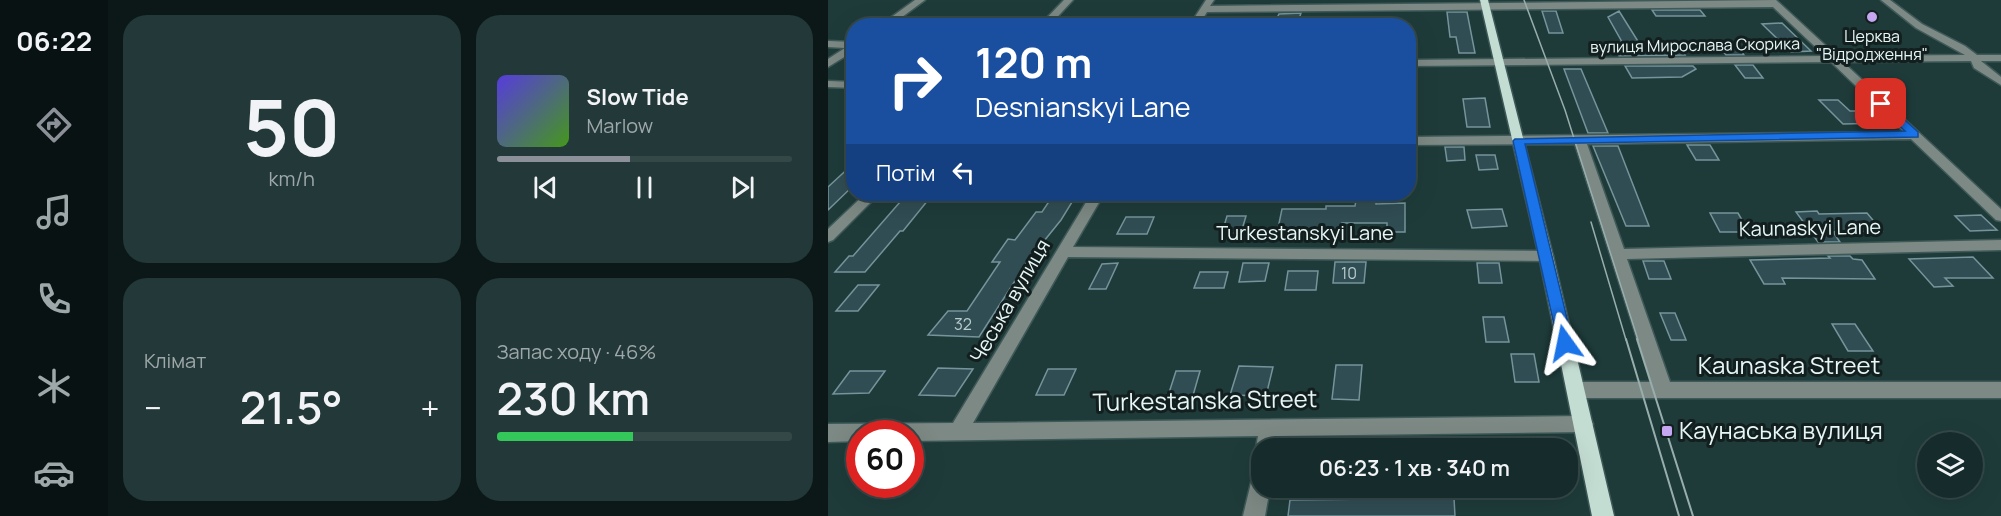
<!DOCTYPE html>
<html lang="uk">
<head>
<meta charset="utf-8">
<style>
	body { margin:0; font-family:Manrope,sans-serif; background:#233838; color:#f1f3f6; height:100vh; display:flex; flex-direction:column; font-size:22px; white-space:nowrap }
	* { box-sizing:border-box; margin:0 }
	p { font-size:20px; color:#9ea7a9 }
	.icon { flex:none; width:33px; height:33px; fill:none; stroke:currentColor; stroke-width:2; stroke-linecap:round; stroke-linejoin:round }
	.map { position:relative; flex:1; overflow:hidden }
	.sheet { display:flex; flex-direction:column; gap:15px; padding:15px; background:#0c1818; width:720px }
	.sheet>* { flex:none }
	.top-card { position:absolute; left:18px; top:18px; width:570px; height:183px; border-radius:24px; box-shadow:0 6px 24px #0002,0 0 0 2px #354848; background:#1a4fa0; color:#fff; overflow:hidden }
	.controls { position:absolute; left:1089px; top:432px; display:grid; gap:12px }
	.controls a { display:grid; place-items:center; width:66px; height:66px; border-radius:50%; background:#162c2c; box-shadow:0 6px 24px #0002,0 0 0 2px #354848; font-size:30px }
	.speed { position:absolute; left:18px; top:420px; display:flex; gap:12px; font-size:30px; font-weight:700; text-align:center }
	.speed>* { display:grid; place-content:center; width:78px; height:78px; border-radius:50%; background:#162c2c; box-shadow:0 6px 24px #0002,0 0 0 2px #354848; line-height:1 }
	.speed .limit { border:9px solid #d22; background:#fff; color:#111 }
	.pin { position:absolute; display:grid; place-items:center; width:51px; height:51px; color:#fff; margin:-26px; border-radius:12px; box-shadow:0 3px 9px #0006 }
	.me { position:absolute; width:66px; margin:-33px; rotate:348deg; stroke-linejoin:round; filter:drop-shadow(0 0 4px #0008) }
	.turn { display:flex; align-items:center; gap:21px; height:126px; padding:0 30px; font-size:27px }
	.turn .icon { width:78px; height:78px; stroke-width:2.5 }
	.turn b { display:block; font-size:42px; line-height:51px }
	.then { display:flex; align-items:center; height:57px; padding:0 30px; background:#0003; gap:12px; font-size:22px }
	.big { font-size:45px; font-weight:600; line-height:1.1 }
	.sheet .card { flex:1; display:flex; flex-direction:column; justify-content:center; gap:9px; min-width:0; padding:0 21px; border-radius:24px; background:#233838 }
	.sheet .dial { align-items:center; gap:0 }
	.dial b { font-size:78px; line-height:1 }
	.song { display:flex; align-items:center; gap:18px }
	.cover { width:72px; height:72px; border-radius:9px; background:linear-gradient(135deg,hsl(250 70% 55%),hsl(100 70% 35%)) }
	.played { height:6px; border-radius:3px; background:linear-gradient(90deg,#8c9099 45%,#354848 45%) }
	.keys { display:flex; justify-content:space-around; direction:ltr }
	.heat { display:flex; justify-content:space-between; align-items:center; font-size:33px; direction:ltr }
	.charge { height:9px; border-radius:4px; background:linear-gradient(90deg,#34c759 46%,#354848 0) }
	.sheet .tiles { flex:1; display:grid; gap:15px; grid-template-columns:repeat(2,1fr) }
	.trip { position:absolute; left:423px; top:438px; width:327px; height:60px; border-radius:24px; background:#162c2c; box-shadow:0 6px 24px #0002,0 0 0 2px #354848; font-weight:600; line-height:60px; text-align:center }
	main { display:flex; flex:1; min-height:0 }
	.tabs { display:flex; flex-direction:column; width:108px; justify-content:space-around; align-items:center; background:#091212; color:#9ea7a9 }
	.tabs .icon { width:42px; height:42px }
	.tabs .on { color:#8c9099 }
	.tabs b { font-size:27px; color:#f1f3f6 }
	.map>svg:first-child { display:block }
</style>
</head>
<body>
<main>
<nav class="tabs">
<b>06:22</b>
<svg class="icon on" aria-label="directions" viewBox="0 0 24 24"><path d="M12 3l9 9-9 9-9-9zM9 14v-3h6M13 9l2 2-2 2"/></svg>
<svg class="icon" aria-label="music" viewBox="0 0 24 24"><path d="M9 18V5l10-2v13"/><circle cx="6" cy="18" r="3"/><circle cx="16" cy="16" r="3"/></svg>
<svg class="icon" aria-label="phone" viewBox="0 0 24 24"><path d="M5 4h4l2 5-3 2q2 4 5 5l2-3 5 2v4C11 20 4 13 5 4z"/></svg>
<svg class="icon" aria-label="climate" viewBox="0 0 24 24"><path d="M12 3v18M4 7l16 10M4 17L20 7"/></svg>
<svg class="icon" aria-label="car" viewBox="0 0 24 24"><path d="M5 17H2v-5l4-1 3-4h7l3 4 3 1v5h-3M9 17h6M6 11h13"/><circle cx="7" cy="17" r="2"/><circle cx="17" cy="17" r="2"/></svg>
</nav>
<section class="sheet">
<div class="tiles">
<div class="card dial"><b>50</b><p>km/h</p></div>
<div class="card">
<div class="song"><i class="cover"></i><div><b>Slow Tide</b><p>Marlow</p></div></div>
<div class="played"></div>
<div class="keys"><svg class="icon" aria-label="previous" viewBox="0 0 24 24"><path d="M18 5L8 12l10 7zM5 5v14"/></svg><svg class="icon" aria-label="pause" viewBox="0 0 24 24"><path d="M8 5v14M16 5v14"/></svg><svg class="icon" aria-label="next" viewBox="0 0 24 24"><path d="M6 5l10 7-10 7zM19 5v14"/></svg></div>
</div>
<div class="card"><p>Клімат</p>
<div class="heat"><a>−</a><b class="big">21.5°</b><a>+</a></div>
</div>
<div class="card"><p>Запас ходу · 46%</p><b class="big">230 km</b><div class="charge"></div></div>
</div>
</section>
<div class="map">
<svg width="1173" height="516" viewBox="0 0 1173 516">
	<rect width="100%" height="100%" fill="#1e3b3a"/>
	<path fill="#314d54" stroke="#76949b" stroke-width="1.5" d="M824 10H872L877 16H828Z
		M714 11H728L735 33H721Z
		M791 11 811 43H848L857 55 791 56 784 42H794L780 17Z
		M619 12H639L647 53H631L628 37H622Z
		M473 13 470 22H447L451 14Z
		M954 23 983 51 963 52 934 24Z
		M890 44H908L916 55H898Z
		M907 65H925L935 78H917Z
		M797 66H865L868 69 854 77 804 78Z
		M736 69H753L780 133H760Z
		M657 98 662 127H639L635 99Z
		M991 100H1010L1022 111H1051L1058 118V123L1015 124Z
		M859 145H882L891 160H868Z
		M765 146H790L821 226H798Z
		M617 147H636L637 160 619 161Z
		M648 155H667L670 169 651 170Z
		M26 163V185L0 210V187Z
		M79 194H105L75 231H72L37 272H7L21 256H25Z
		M226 194H249L233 220 199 262 151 337 100 335 120 311H139L172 262H164L180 239 187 240 208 212H214Z
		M528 200H548V204L577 203V232H559V223H514L513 232 449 233 454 209H498V206H527Z
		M674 209 679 226 644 228 639 210Z
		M989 211 991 214 1039 213 1054 231 1005 232 1012 242H990L968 212Z
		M882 213H910L921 232H892Z
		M1153 215 1169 230 1142 231 1127 216Z
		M399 216H418L413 233H394Z
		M298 217H326L319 234H289Z
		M1000 256H1022L1025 259 1034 260 1047 279 954 278 957 284H936L922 260 1002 258Z
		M1145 257 1165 278H1117L1125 286 1106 287 1081 259Z
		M815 261H836L843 279H821Z
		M507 262H538L536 283H505Z
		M290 263 278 289H261L274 264Z
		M415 263H441L437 281 411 282Z
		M649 263H671L674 283H651Z
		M460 271H490L488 290H457Z
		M372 272H400L396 288H366Z
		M30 285H51L30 311H8Z
		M832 313H847L858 340H843Z
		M655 317H676L681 342H658Z
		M1004 324H1027L1045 351H1020Z
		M683 354H706L711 382H687Z
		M508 365H534L531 400 504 399Z
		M411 366 445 367 438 396 402 395Z
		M110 368 145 369 127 396 91 395Z
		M220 369H248L236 395H208Z
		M22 371H57L41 393 5 394Z
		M348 371H372L364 399H339Z
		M626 498 627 516H460L462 500Z"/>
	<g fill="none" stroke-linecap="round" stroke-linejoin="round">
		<defs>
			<path id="minor" d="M87 0H97L62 26H51Z
				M236 0H245L221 26H211Z
				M378 0H386L382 6 948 0 1009 56 1137 55 1088 28 1053 0H1062L1094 24 1137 46 1149 55H1173V61H1153L1173 77V85L1146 68 1143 61 1015 62 1173 209V221L1168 220 1083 139 759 144 796 249 1173 240V250L799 259 842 382H1173V398H748L742 395 739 390 742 385 748 382H823L747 144 580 145V137L1076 132 1003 62 580 66V60L997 56 945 7 379 12 370 26H361Z
				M0 41 26 42V51L0 67V59L17 48 0 47Z
				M0 81 26 82V88L0 87Z
				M37 194H51L5 240 0 242V229Z
				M263 194H276L245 247 718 251 725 256 718 261 240 257 145 423 755 416 762 418 765 424 762 430 755 432 450 436 448 448H434V455L428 448 430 436 82 441V434H32V441L0 442V424L125 423Z
				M434 464V488H442L437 516H415L427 466Z"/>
			<path id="major" d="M652 0H660L725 256 786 516H764L711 256Z"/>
		</defs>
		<use href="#minor" stroke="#3e5958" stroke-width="3"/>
		<use href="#major" stroke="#3e5958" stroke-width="3"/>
		<use href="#minor" fill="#7d8984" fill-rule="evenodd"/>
		<use href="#major" fill="#c4ddd3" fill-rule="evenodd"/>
		<path stroke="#98aead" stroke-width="1.5" d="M696 0 737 110 810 340
			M763 222 798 340"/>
		<path stroke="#98aead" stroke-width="2" d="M798 339 851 516
			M809 339 865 516"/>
	</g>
	<path fill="#1a73e8" stroke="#114b97" stroke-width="1.5" d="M1050 102H1057L1090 132V137L697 144 745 343 742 347H731L685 141 687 139 1077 131 1050 106Z"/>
	<g fill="#c5a7f1" stroke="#131f1f" stroke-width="2">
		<circle cx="1044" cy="17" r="6"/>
		<rect x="833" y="425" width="12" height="12" rx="3"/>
	</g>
	<g text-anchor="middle" stroke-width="6" stroke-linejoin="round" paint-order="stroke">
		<g font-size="16" fill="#e6f7f6" stroke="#131f1f">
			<text x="1044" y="42">Церква<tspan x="1044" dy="18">"Відродження"</tspan></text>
		</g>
		<g font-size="16" fill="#e6f7f6" stroke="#131f1f">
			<text transform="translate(867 45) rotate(-1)" y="6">вулиця Мирослава Скорика</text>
		</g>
		<g font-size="16" fill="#b9ccce">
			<text x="521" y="279">10</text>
			<text x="135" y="330">32</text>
		</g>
		<g font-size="20" fill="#e6f7f6" stroke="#131f1f">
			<text transform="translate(982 228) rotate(-1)" y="7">Kaunaskyi Lane</text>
			<text x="477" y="240">Turkestanskyi Lane</text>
			<text transform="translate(182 301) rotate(-60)" y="7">Чеська вулиця</text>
		</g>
		<g font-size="24" fill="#e6f7f6" stroke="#131f1f">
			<text x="961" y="374">Kaunaska Street</text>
			<text transform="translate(377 401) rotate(-1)" y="8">Turkestanska Street</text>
		</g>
		<g font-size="24" fill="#e6f7f6" stroke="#131f1f" text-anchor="start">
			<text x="851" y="439">Каунаська вулиця</text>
		</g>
	</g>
</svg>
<div class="controls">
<a><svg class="icon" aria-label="layers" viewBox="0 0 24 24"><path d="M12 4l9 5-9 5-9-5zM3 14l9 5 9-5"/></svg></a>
</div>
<div class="speed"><div class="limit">60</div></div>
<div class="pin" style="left:1053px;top:104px;background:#d93025"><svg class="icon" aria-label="arrive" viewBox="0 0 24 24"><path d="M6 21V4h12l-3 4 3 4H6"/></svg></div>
<svg class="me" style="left:737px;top:343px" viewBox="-20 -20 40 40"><path d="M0-17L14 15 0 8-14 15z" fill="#1a73e8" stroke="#fff" stroke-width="4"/></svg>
<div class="trip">06:23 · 1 хв · 340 m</div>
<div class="top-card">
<div class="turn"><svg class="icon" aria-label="right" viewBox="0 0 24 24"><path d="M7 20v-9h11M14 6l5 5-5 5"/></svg><div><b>120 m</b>Desnianskyi Lane</div></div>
<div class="then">Потім<svg class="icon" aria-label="left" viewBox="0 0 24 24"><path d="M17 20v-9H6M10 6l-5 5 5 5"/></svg></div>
</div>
</div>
</main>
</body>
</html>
